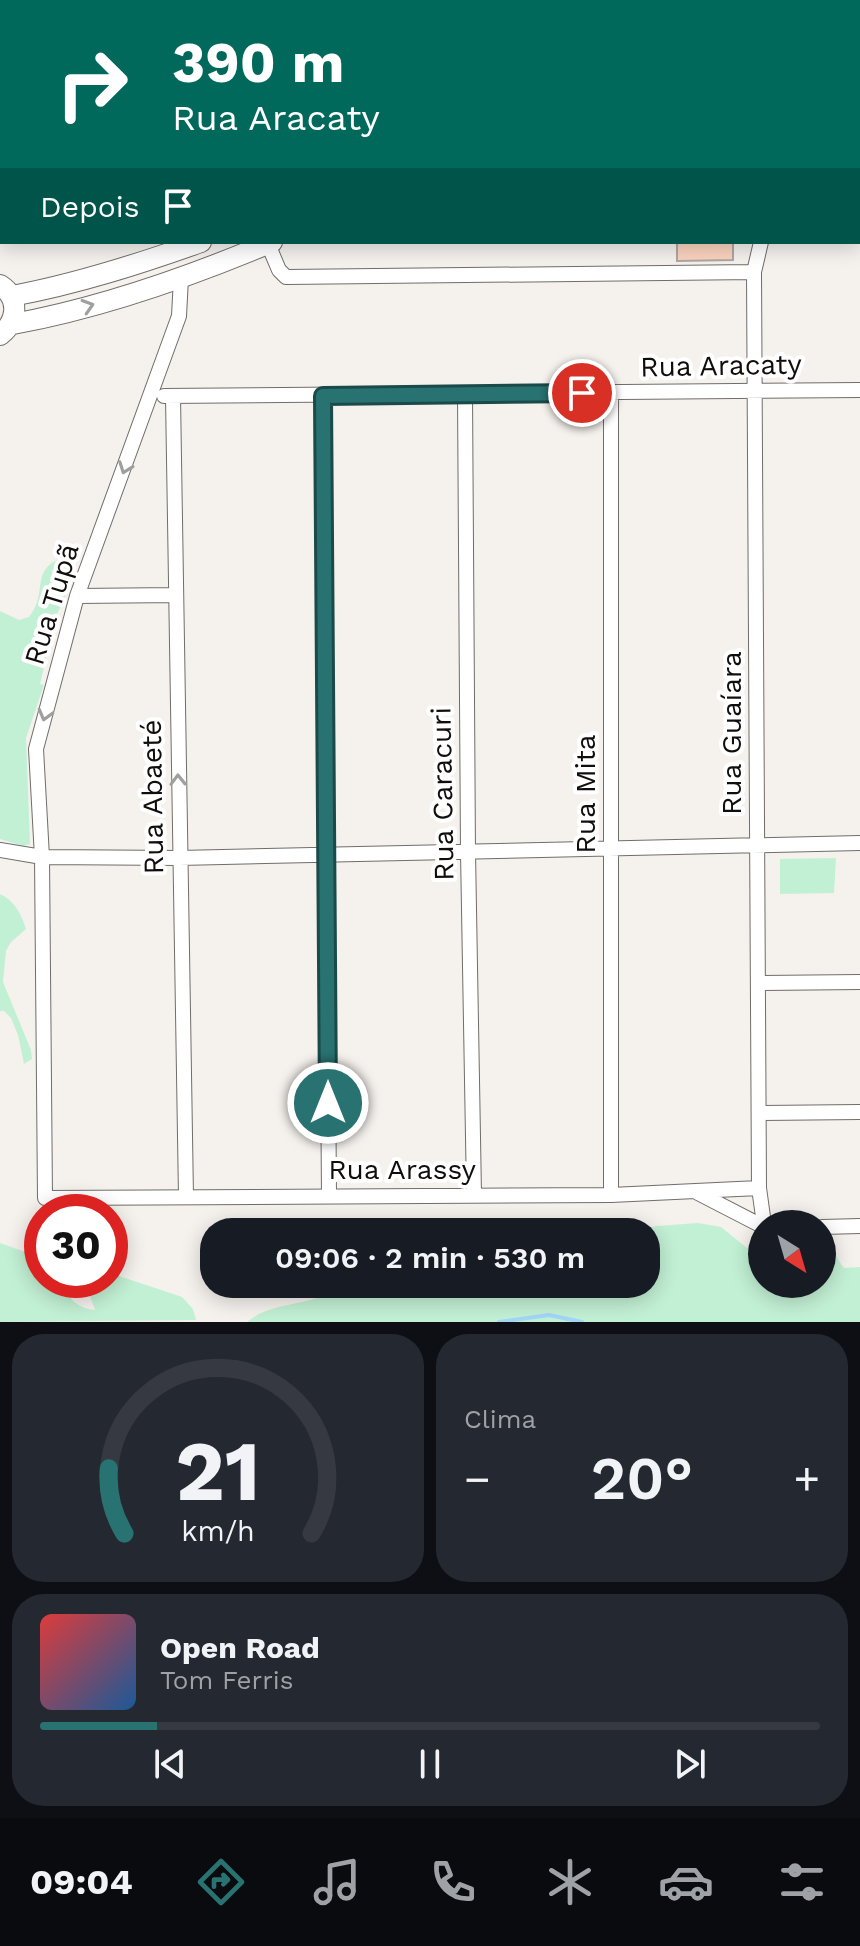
<!DOCTYPE html>
<html lang="pt">
<head>
<meta charset="utf-8">
<style>
	body { margin:0; font-family:"Work Sans",sans-serif; background:#242831; color:#f1f3f6; height:100vh; display:flex; flex-direction:column; font-size:30px; white-space:nowrap }
	* { box-sizing:border-box; margin:0 }
	p { font-size:26px; color:#9ea1a6 }
	.icon { flex:none; width:44px; height:44px; fill:none; stroke:currentColor; stroke-width:2; stroke-linecap:round; stroke-linejoin:round }
	.map { position:relative; height:1322px; overflow:hidden }
	.details { display:flex; flex-direction:column; gap:12px; padding:12px; background:#0d0f14; flex:1 }
	.details>* { flex:none }
	.hud { position:absolute; left:0px; top:0px; width:860px; height:244px; box-shadow:0 4px 20px #0003; background:#00695c; color:#fff; overflow:hidden }
	.needle { width:52px; rotate:143deg }
	.controls { position:absolute; left:748px; top:1210px; display:grid; gap:16px }
	.controls a { display:grid; place-items:center; width:88px; height:88px; border-radius:50%; background:#171b24; box-shadow:0 4px 20px #0003; font-size:40px }
	.speed { position:absolute; left:24px; top:1194px; display:flex; gap:16px; font-size:40px; font-weight:700; text-align:center }
	.speed>* { display:grid; place-content:center; width:104px; height:104px; border-radius:50%; background:#171b24; box-shadow:0 4px 20px #0003; line-height:1 }
	.speed .limit { border:12px solid #d22; background:#fff; color:#111 }
	.pin { position:absolute; display:grid; place-items:center; width:68px; height:68px; color:#fff; margin:-34px; border:4px solid #fff; border-radius:50%; box-shadow:0 2px 8px #0007 }
	.me { position:absolute; width:88px; margin:-44px; rotate:0deg; stroke-linejoin:round; filter:drop-shadow(0 0 6px #0008) }
	.turn { display:flex; align-items:center; gap:28px; height:168px; padding:0 40px; font-size:36px }
	.turn .icon { width:104px; height:104px; stroke-width:2.5 }
	.turn b { display:block; font-size:56px; line-height:68px }
	.then { display:flex; align-items:center; height:76px; padding:0 40px; background:#0003; gap:16px; font-size:30px }
	.big { font-size:60px; font-weight:600; line-height:1.1 }
	.details .tile { flex:1; display:flex; flex-direction:column; justify-content:center; gap:12px; min-width:0; padding:0 28px; border-radius:32px; background:#242831 }
	.details .dial { align-items:center; gap:0 }
	.dial svg { height:208px; overflow:visible; fill:none; stroke:#363941; stroke-width:7; stroke-linecap:round; text-anchor:middle }
	.dial text { fill:#f1f3f6; stroke:none }
	.song { display:flex; align-items:center; gap:24px }
	.cover { width:96px; height:96px; border-radius:12px; background:linear-gradient(135deg,hsl(0 70% 55%),hsl(210 70% 35%)) }
	.played { height:8px; border-radius:4px; background:linear-gradient(90deg,#287271 15%,#363941 15%) }
	.keys { display:flex; justify-content:space-around; direction:ltr }
	.heat { display:flex; justify-content:space-between; align-items:center; font-size:44px; direction:ltr }
	.details .tiles { flex:1; display:grid; gap:12px; grid-template-columns:1fr 1fr }
	.tile:last-child { grid-column:span 2 }
	.trip { position:absolute; left:200px; top:1218px; width:460px; height:80px; border-radius:32px; background:#171b24; box-shadow:0 4px 20px #0003; font-weight:600; line-height:80px; text-align:center }
	.tab-bar { display:flex; height:128px; justify-content:space-around; align-items:center; background:#090b0e; color:#9ea1a6 }
	.tab-bar .icon { width:56px; height:56px }
	.tab-bar .selected { color:#287271 }
	.tab-bar b { font-size:36px; color:#f1f3f6 }
	.map>svg:first-child { display:block }
</style>
</head>
<body>
<div class="map">
<svg width="860" height="1322" viewBox="0 0 860 1322">
	<rect width="100%" height="100%" fill="#f5f1ed"/>
	<path fill="#c2f0d4" d="M62 558 71 561 75 570 74 579 56 616 40 684 44 685 26 738 30 844 23 846 0 839V611L19 620 29 617C49 592 29 570 62 558Z
		M836 858 834 893 780 894V859Z
		M0 894C14 900 22 915 26 929L11 942 6 951 3 982 31 1050 32 1059 24 1064 18 1035 11 1018 4 1011H0Z
		M698 1223 721 1227 747 1248 762 1244V1284H822V1228H827C835 1242 832 1253 844 1268L860 1267V1322H247C274 1299 313 1309 342 1284H646V1232H631L657 1226Z
		M0 1243 42 1258V1280H60C68 1297 75 1308 95 1310L85 1282 110 1280V1273L182 1297 193 1309 196 1320 0 1322Z"/>
	<g fill="none" stroke-linecap="round" stroke-linejoin="round">
		<path stroke="#a3d5f7" stroke-width="4" d="M499 1322 549 1315 582 1322"/>
	</g>
	<path fill="#fbd3be" stroke="#aca7a5" stroke-width="2" d="M677 242H733V260L677 261Z"/>
	<g fill="none" stroke-linecap="round" stroke-linejoin="round">
		<defs>
			<path id="minor" d="M340 0 344 2
				M636 0 641 2
				M519 2 520 0
				M858 221 860 234
				M761 242 754 272 759 1188 764 1224
				M268 244 279 270 286 277 754 272
				M181 278 179 316 77 596 36 749 42 857 45 1198 611 1195 759 1188
				M611 393V1195
				M465 394 468 852 474 1194
				M164 396 860 390
				M323 396 329 1196
				M173 397 186 1197
				M77 596 176 595
				M0 850 42 857 179 858 860 843
				M758 983 860 982
				M759 1113 860 1112
				M698 1193 762 1226
				M822 1227 860 1226"/>
			<path id="secondary" d="M767 2 772 0
				M858 4H860
				M0 285C20 298 18 321 0 335
				M12 296C77 284 139 264 201 242
				M13 324C101 308 189 277 272 242"/>
		</defs>
		<use href="#minor" stroke="#716d6a" stroke-width="16"/>
		<use href="#secondary" stroke="#716d6a" stroke-width="22"/>
		<use href="#minor" stroke="#fff" stroke-width="14"/>
		<use href="#secondary" stroke="#fff" stroke-width="20"/>
	</g>
	<defs><path id="oneway-chevron" d="M-2-3.5L2.5 0L-2 3.5" fill="none" stroke-width="1.6" stroke-linecap="round" stroke-linejoin="round" transform="scale(2)"/></defs>
	<g stroke="#9f9f9e">
		<use href="#oneway-chevron" transform="translate(88 306) rotate(-17)"/>
		<use href="#oneway-chevron" transform="translate(125 468) rotate(110)"/>
		<use href="#oneway-chevron" transform="translate(45 715) rotate(105)"/>
		<use href="#oneway-chevron" transform="translate(178 780) rotate(-91)"/>
	</g>
	<g fill="none" stroke-linecap="round" stroke-linejoin="round">
		<defs>
			<path id="route" d="M328 1103 323 396 582 393"/>
		</defs>
		<use href="#route" stroke="#1a4a49" stroke-width="20"/>
		<use href="#route" stroke="#287271" stroke-width="14"/>
	</g>
	<g text-anchor="middle" stroke-width="8" stroke-linejoin="round" paint-order="stroke">
		<g font-size="28" fill="#100e0d" stroke="#fff">
			<text transform="translate(721 365) rotate(-1)" y="10">Rua Aracaty</text>
			<text transform="translate(51 604) rotate(-73)" y="10">Rua Tupã</text>
			<text transform="translate(731 733) rotate(-90)" y="10">Rua Guaíara</text>
			<text transform="translate(442 794) rotate(-91)" y="10">Rua Caracuri</text>
			<text transform="translate(585 794) rotate(-90)" y="10">Rua Mita</text>
			<text transform="translate(152 797) rotate(-91)" y="10">Rua Abaeté</text>
			<text x="402" y="1179">Rua Arassy</text>
		</g>
	</g>
</svg>
<div class="controls">
<a><svg class="needle" viewBox="-14 -14 28 28"><path d="M0-13l5 13h-10z" fill="#e53935"/><path d="M0 13l5-13h-10z" fill="#9ea1a6"/></svg></a>
</div>
<div class="speed"><div class="limit">30</div></div>
<div class="pin" style="left:582px;top:393px;background:#d93025"><svg class="icon" aria-label="arrive" viewBox="0 0 24 24"><path d="M6 21V4h12l-3 4 3 4H6"/></svg></div>
<svg class="me" style="left:328px;top:1103px" viewBox="-20 -20 40 40"><circle r="17" fill="#287271" stroke="#fff" stroke-width="3"/><path d="M0-11L8 9 0 5-8 9z" fill="#fff"/></svg>
<div class="trip">09:06 · 2 min · 530 m</div>
<div class="hud">
<div class="turn"><svg class="icon" aria-label="right" viewBox="0 0 24 24"><path d="M7 20v-9h11M14 6l5 5-5 5"/></svg><div><b>390 m</b>Rua Aracaty</div></div>
<div class="then">Depois<svg class="icon" aria-label="arrive" viewBox="0 0 24 24"><path d="M6 21V4h12l-3 4 3 4H6"/></svg></div>
</div>
</div>
<section class="details">
<div class="tiles">
<div class="tile dial"><svg viewBox="0 0 100 80">
<path d="M14 69A42 42 0 1 1 86 69"/>
<path d="M14 69A42 42 0 0 1 8 44" stroke="#287271"/>
<text x="50" y="56" font-size="32" font-weight="700">21</text>
<text x="50" y="72" font-size="11">km/h</text>
</svg></div>
<div class="tile"><p>Clima</p>
<div class="heat"><a>−</a><b class="big">20°</b><a>+</a></div>
</div>
<div class="tile">
<div class="song"><i class="cover"></i><div><b>Open Road</b><p>Tom Ferris</p></div></div>
<div class="played"></div>
<div class="keys"><svg class="icon" aria-label="previous" viewBox="0 0 24 24"><path d="M18 5L8 12l10 7zM5 5v14"/></svg><svg class="icon" aria-label="pause" viewBox="0 0 24 24"><path d="M8 5v14M16 5v14"/></svg><svg class="icon" aria-label="next" viewBox="0 0 24 24"><path d="M6 5l10 7-10 7zM19 5v14"/></svg></div>
</div>
</div>
</section>
<nav class="tab-bar">
<b>09:04</b>
<svg class="icon selected" aria-label="directions" viewBox="0 0 24 24"><path d="M12 3l9 9-9 9-9-9zM9 14v-3h6M13 9l2 2-2 2"/></svg>
<svg class="icon" aria-label="music" viewBox="0 0 24 24"><path d="M9 18V5l10-2v13"/><circle cx="6" cy="18" r="3"/><circle cx="16" cy="16" r="3"/></svg>
<svg class="icon" aria-label="phone" viewBox="0 0 24 24"><path d="M5 4h4l2 5-3 2q2 4 5 5l2-3 5 2v4C11 20 4 13 5 4z"/></svg>
<svg class="icon" aria-label="climate" viewBox="0 0 24 24"><path d="M12 3v18M4 7l16 10M4 17L20 7"/></svg>
<svg class="icon" aria-label="car" viewBox="0 0 24 24"><path d="M5 17H2v-5l4-1 3-4h7l3 4 3 1v5h-3M9 17h6M6 11h13"/><circle cx="7" cy="17" r="2"/><circle cx="17" cy="17" r="2"/></svg>
<svg class="icon" aria-label="filters" viewBox="0 0 24 24"><path d="M4 7h16M4 17h16"/><circle cx="9" cy="7" r="2"/><circle cx="15" cy="17" r="2"/></svg>
</nav>
</body>
</html>
